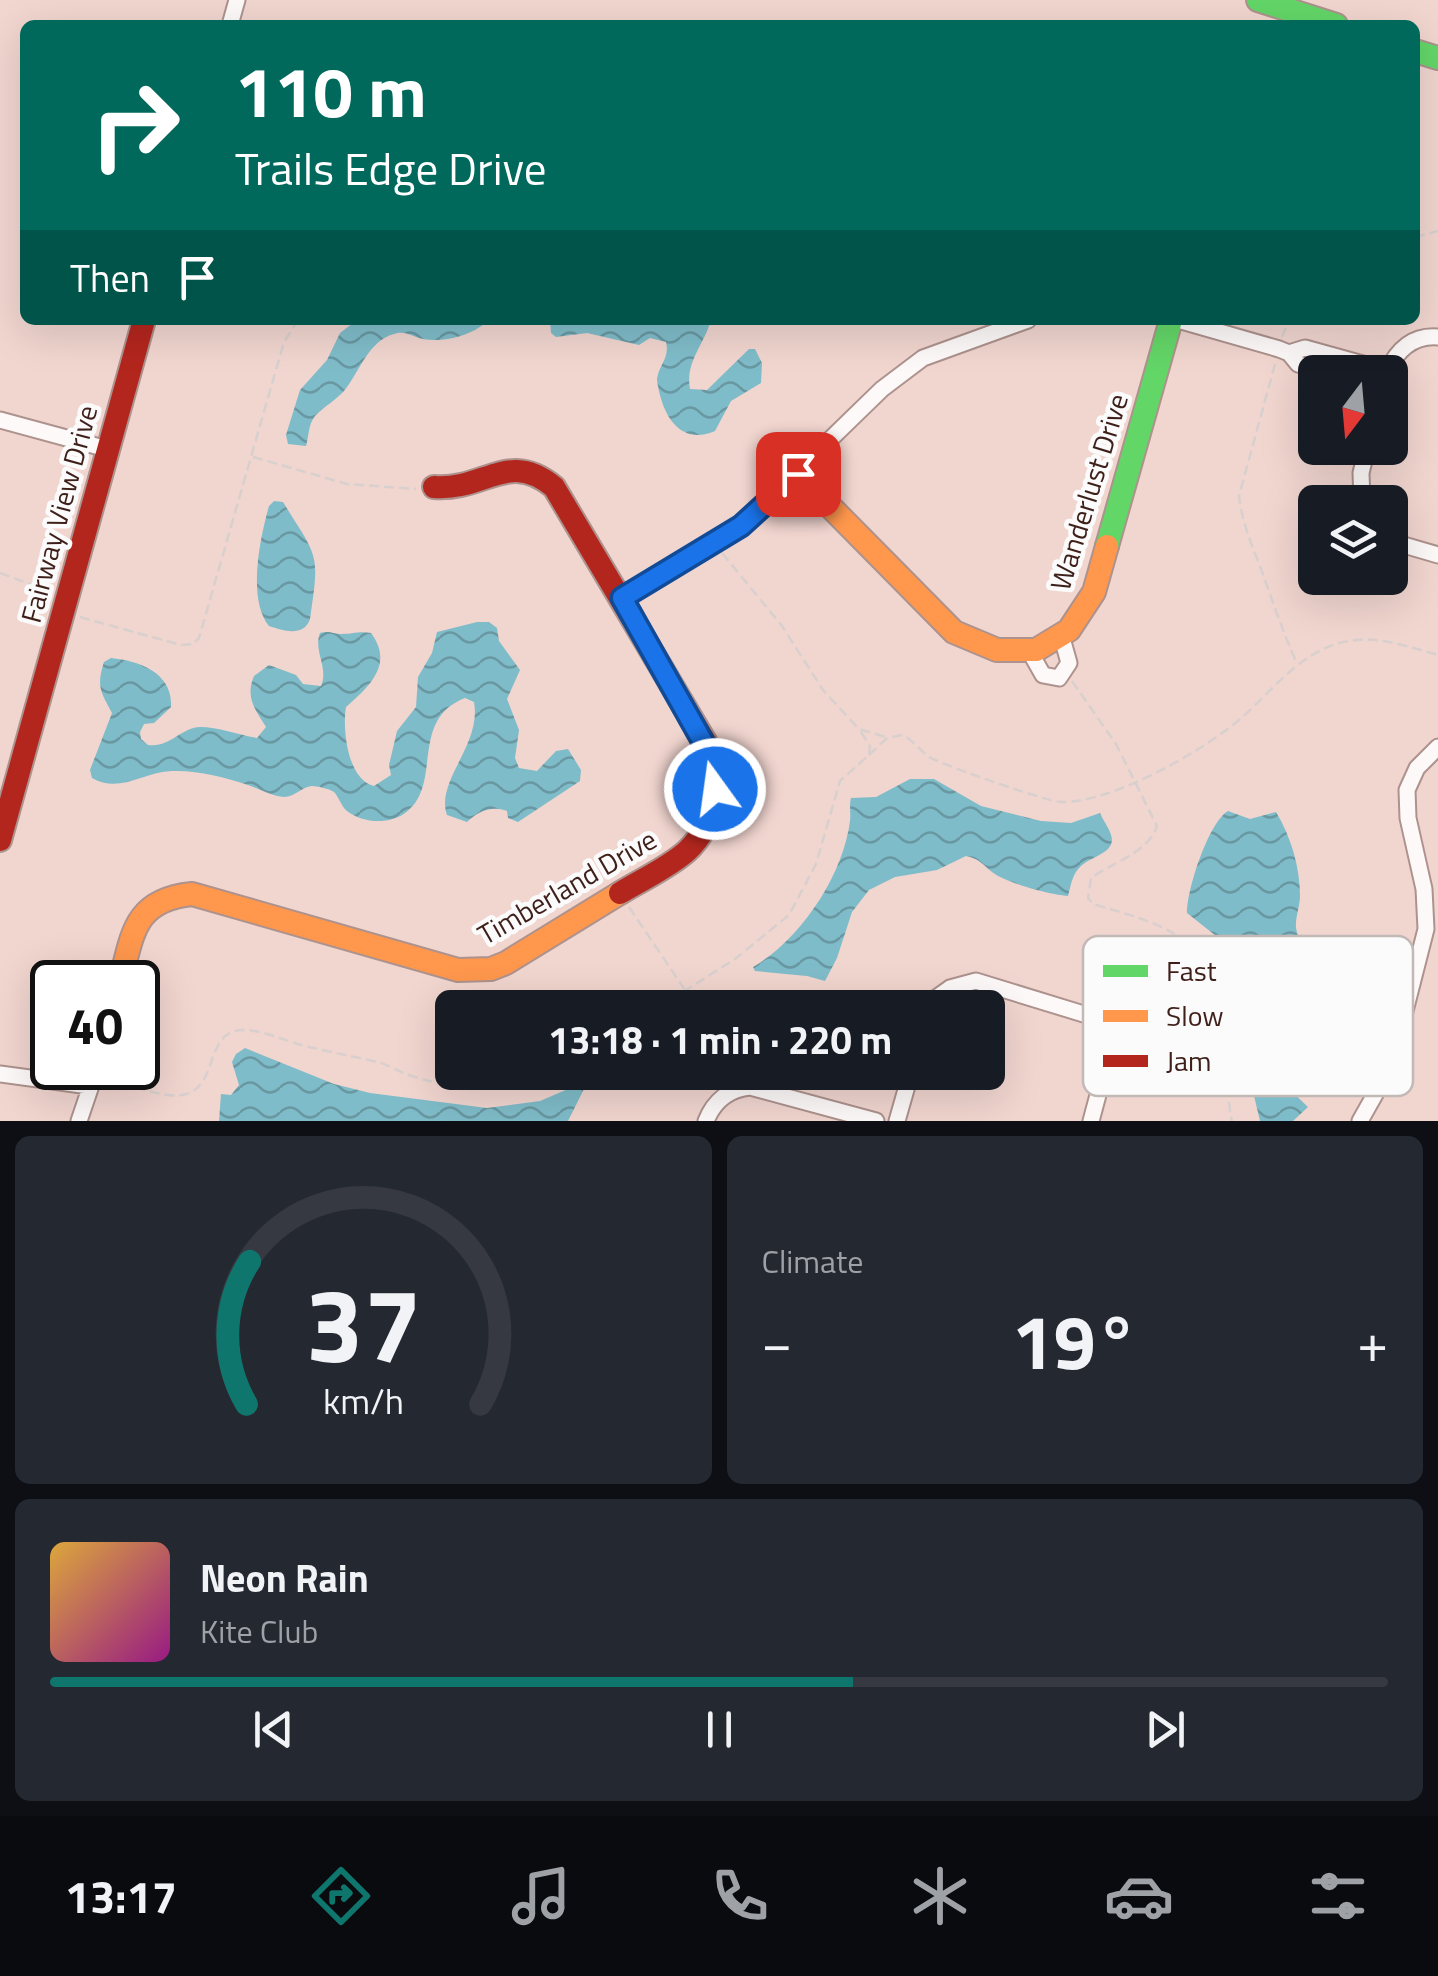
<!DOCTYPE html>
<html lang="en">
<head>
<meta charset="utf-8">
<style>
	body { margin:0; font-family:"Titillium Web",sans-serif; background:#242831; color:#f1f3f6; height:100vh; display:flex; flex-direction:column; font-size:38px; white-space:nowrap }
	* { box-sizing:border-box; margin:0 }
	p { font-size:32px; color:#9ea1a6 }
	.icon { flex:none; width:55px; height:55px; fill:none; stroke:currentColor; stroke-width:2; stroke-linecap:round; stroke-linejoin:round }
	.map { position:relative; height:1121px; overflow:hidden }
	.panel { display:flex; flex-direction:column; gap:15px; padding:15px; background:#0d0f14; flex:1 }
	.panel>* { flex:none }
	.hud { position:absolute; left:20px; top:20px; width:1400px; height:305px; border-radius:15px; box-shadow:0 10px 40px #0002; background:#00695c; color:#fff; overflow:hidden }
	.needle { width:65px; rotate:196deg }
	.tools { position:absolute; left:1298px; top:355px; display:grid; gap:20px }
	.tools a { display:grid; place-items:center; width:110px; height:110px; border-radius:15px; background:#171b24; box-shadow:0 10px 40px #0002; font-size:50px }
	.speed { position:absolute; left:30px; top:960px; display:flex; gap:20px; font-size:50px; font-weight:700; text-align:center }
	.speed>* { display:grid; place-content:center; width:130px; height:130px; border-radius:50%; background:#171b24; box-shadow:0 10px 40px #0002; line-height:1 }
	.speed .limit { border:5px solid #111; border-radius:15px; background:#fff; color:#111 }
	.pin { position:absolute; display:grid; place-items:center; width:85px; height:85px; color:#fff; margin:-42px; border-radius:20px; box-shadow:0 5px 15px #0006 }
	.me { position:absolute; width:110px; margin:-55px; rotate:346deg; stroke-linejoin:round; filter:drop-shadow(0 0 8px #0008) }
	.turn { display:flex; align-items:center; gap:35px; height:210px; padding:0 50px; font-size:45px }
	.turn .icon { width:130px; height:130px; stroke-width:2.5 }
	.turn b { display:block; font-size:70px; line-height:85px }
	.then { display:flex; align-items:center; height:95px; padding:0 50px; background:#0003; gap:20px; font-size:38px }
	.big { font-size:75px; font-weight:700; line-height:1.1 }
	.panel .card { flex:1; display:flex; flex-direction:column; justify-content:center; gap:15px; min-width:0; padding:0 35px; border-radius:15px; background:#242831 }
	.panel .dial { align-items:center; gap:0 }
	.dial svg { height:260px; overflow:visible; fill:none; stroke:#363941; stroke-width:7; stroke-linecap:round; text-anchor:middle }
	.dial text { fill:#f1f3f6; stroke:none }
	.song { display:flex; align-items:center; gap:30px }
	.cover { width:120px; height:120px; border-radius:15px; background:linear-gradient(135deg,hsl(40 70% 55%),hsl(310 70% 35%)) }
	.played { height:10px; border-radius:5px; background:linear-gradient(90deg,#0f766e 60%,#363941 60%) }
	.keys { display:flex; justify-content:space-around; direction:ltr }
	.heat { display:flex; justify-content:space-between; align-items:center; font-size:55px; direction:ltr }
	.panel .tiles { flex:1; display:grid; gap:15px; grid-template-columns:1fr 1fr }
	.card:last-child { grid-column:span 2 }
	.trip { position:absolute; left:435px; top:990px; width:570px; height:100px; border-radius:15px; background:#171b24; box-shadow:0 10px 40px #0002; font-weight:700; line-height:100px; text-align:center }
	.dock { display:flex; height:160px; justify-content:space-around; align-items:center; background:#090b0e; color:#9ea1a6 }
	.dock .icon { width:70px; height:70px }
	.dock .selected { color:#0f766e }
	.dock b { font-size:45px; color:#f1f3f6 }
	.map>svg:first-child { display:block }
</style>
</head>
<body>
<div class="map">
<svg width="1438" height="1121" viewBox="0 0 1438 1121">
	<defs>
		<pattern id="water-waves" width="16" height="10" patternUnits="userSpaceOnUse" patternTransform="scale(2.5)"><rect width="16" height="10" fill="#7fbcc9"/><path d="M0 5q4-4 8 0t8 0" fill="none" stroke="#6998a2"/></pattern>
	</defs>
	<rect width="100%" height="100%" fill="#f1d5cf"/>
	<path fill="url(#water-waves)" d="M357 320H488C475 335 443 343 423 339 412 337 406 330 394 334 368 341 359 373 344 391 335 401 323 407 315 416 308 425 309 436 306 446L288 444 286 435 300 390 327 360 340 333Z
		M550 320H711C704 345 685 362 690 389L707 390 749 349H755L762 363 761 383 731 401 715 431C685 444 667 423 660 395 659 392 657 381 657 379 659 364 670 358 666 342L650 338 639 345 587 333 556 337 551 333Z
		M274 501 283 502C318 559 320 551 310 619 304 637 284 631 269 626 247 599 260 538 269 506Z
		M477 622H489L497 628 499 641 520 670 507 699 519 730 515 758 519 768 537 771 556 751 568 749 581 770 580 781 518 822 508 818 507 811C492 805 478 811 467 822L447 815C435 781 482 745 474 702L465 698C408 720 444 785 405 813 389 825 362 823 347 811 341 806 339 797 334 792 330 789 317 786 312 786 301 787 295 797 284 797 271 796 260 789 248 785 224 777 197 770 172 771 142 772 120 794 92 778L90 770 112 713C101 692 96 687 104 662L111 658C140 661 173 673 171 707L154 723 144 724 140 732 141 739 148 745C170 748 180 728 200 727 218 727 239 735 257 738L266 727C255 709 245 698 254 676L269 665 296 675 303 684 321 686C329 668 313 651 320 633 330 630 333 634 342 634 353 634 359 631 371 633 394 664 370 686 346 707 342 730 348 780 374 786L391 775 389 765 397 731 416 707 418 677 432 653 437 632Z
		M910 779H934L981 806 1041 821 1071 823 1100 813C1103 820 1109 828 1111 835 1117 853 1090 856 1080 867 1072 875 1071 885 1068 896 1051 895 1006 883 992 872 982 864 980 859 966 856L937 870 895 877 869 890 852 912 837 958 825 981 807 976 755 971 753 967C800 940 843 876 850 821 851 813 849 806 851 798L876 797Z
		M1228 811 1250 819 1276 812C1291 837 1300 867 1300 896 1300 906 1295 918 1296 928 1298 939 1303 947 1304 959L1271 1061 1281 1081 1308 1107 1293 1121H1260L1250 1079 1252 1039 1250 1020 1242 997 1244 977 1235 951 1187 913C1187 890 1208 823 1228 811Z
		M245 1048 334 1084 370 1093 487 1108 540 1101 568 1089 587 1073 588 1081 568 1121H219L221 1094 231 1095 239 1085 232 1062 236 1054Z"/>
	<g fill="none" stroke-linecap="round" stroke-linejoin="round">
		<defs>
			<path id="street" d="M230 25 237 0
				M1178 320 1279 349 1289 353 1298 364 1329 372
				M1289 353 1305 348 1388 371
				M1387 372C1397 350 1413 335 1438 337
				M0 420 107 449
				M1362 502 1361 473 1367 448
				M1390 541 1438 555
				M622 598 741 526 882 389 923 358 1028 320
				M1030 652 1043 675 1059 678 1069 663 1062 638
				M930 1008 936 998 950 988 976 981 1090 1016 1106 1036 1109 1054 1091 1121
				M0 1074 89 1086
				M79 1121 97 1068
				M706 1121C714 1101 729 1089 750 1087L876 1121
				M897 1121 911 1072
				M1360 1121 1391 1066 1426 929 1424 889 1408 818 1407 790 1417 768 1438 747"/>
			<path id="fast" d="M1258 0 1336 25
				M1415 51 1438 58
				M1107 546 1171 320"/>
			<path id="slow" d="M798 474 954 632 997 650H1036L1069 630 1094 592 1107 546
				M120 982C133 933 134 900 192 894L458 970 491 969 506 963 620 893"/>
			<path id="jam" d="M434 487C485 491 508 449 554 487L706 743C721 778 716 824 687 851 668 868 641 880 620 893
				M0 840 144 320"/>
		</defs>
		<use href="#street" stroke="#ad928d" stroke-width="19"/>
		<use href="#fast" stroke="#ad928d" stroke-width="26"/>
		<use href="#slow" stroke="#ad928d" stroke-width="26"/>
		<use href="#jam" stroke="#ad928d" stroke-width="26"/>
		<path stroke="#d8d0ce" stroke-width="2.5" stroke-dasharray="10 5" stroke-linecap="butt" d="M1415 237 1438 231
			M1282 337 1289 320
			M1275 364 1239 496C1242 525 1255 552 1265 580 1275 608 1284 635 1296 661
			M253 457 347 484 416 489
			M722 553 782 626 823 690 858 728
			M0 573 41 588 47 604
			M80 617 181 645 193 644 199 638 284 342 298 320
			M1072 681 1116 744 1157 826C1149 852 1112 863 1091 878L1088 898 1093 904C1156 923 1199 930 1221 1000 1225 1012 1229 1024 1230 1037 1231 1066 1225 1092 1232 1121
			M869 755 887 738 902 735C914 740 920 752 931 758 946 766 1048 802 1061 802 1112 803 1201 752 1239 720 1275 689 1304 645 1356 640 1382 637 1413 648 1438 655
			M629 907 685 990 691 1008
			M658 1008 735 959 789 915 816 864 840 781 869 755 870 746 859 729 886 737
			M107 1077C128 1084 160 1098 182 1095 221 1089 202 1028 246 1030 263 1031 282 1039 298 1044 323 1051 348 1055 373 1061 386 1063 397 1071 409 1075 453 1090 509 1097 551 1072"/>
		<use href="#street" stroke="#fdf9f8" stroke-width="15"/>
		<use href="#fast" stroke="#63d668" stroke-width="22"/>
		<use href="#slow" stroke="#ff974d" stroke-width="22"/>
		<use href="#jam" stroke="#b3261e" stroke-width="22"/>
	</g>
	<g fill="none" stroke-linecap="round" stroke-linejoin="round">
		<defs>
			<path id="route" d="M715 789 712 758 622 598 741 526 798 474"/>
		</defs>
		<use href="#route" stroke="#114b97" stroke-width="25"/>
		<use href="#route" stroke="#1a73e8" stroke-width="18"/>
	</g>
	<g text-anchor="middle" stroke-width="9" stroke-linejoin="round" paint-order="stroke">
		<g font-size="28" fill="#3e1f19" stroke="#fbfbfb">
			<text transform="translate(1089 492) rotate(-73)" y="10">Wanderlust Drive</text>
			<text transform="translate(59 514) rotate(-75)" y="10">Fairway View Drive</text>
			<text transform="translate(567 887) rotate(-30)" y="10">Timberland Drive</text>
		</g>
	</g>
	<rect x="1083" y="936" width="330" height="160" rx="15" fill="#fbfbfb" stroke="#c2b9b7" stroke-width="2.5"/>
	<rect x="1103" y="965" width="45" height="12" fill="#63d668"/>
	<rect x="1103" y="1010" width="45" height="12" fill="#ff974d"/>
	<rect x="1103" y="1055" width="45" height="12" fill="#b3261e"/>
	<g font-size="28" fill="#3e1f19">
		<text x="1166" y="981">Fast</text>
		<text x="1166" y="1026">Slow</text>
		<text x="1166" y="1071">Jam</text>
	</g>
</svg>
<div class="tools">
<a><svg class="needle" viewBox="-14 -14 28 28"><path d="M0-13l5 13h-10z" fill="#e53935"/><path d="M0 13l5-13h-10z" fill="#9ea1a6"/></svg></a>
<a><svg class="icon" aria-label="layers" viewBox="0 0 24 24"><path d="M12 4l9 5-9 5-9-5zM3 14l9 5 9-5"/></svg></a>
</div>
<div class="speed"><div class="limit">40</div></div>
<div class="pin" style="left:798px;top:474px;background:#d93025"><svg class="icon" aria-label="arrive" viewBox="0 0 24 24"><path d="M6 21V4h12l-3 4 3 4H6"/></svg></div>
<svg class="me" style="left:715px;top:789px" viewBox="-20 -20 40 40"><circle r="17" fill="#1a73e8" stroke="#fff" stroke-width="3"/><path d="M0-11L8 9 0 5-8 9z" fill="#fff"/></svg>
<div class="trip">13:18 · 1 min · 220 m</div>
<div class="hud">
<div class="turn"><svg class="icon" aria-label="right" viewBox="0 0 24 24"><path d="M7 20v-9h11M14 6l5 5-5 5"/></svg><div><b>110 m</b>Trails Edge Drive</div></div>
<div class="then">Then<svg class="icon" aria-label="arrive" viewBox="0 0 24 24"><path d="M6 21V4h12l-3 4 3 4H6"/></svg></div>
</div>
</div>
<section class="panel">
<div class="tiles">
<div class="card dial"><svg viewBox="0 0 100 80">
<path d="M14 69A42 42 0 1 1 86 69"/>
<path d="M14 69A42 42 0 0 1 15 25" stroke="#0f766e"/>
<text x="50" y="56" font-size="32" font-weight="700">37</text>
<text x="50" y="72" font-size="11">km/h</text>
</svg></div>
<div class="card"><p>Climate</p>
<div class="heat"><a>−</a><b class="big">19°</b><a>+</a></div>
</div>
<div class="card">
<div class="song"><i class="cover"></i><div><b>Neon Rain</b><p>Kite Club</p></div></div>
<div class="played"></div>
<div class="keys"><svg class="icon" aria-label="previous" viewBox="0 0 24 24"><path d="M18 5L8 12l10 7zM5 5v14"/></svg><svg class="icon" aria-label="pause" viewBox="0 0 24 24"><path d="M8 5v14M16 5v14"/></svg><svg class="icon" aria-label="next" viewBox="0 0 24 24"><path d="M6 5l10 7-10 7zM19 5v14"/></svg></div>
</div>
</div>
</section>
<nav class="dock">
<b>13:17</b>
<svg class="icon selected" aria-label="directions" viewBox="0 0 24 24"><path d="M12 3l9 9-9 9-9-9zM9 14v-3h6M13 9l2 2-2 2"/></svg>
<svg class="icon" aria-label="music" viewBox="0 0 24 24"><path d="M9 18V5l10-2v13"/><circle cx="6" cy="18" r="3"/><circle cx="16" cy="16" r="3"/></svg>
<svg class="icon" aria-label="phone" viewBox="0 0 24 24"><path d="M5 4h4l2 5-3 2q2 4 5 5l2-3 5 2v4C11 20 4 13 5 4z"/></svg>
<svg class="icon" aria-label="climate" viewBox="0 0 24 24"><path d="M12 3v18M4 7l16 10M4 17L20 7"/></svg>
<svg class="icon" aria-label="car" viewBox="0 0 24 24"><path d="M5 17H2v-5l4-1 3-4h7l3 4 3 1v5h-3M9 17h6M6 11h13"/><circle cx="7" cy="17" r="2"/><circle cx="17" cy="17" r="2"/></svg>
<svg class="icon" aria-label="filters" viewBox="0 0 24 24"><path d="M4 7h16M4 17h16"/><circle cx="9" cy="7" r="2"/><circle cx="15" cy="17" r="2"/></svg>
</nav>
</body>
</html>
